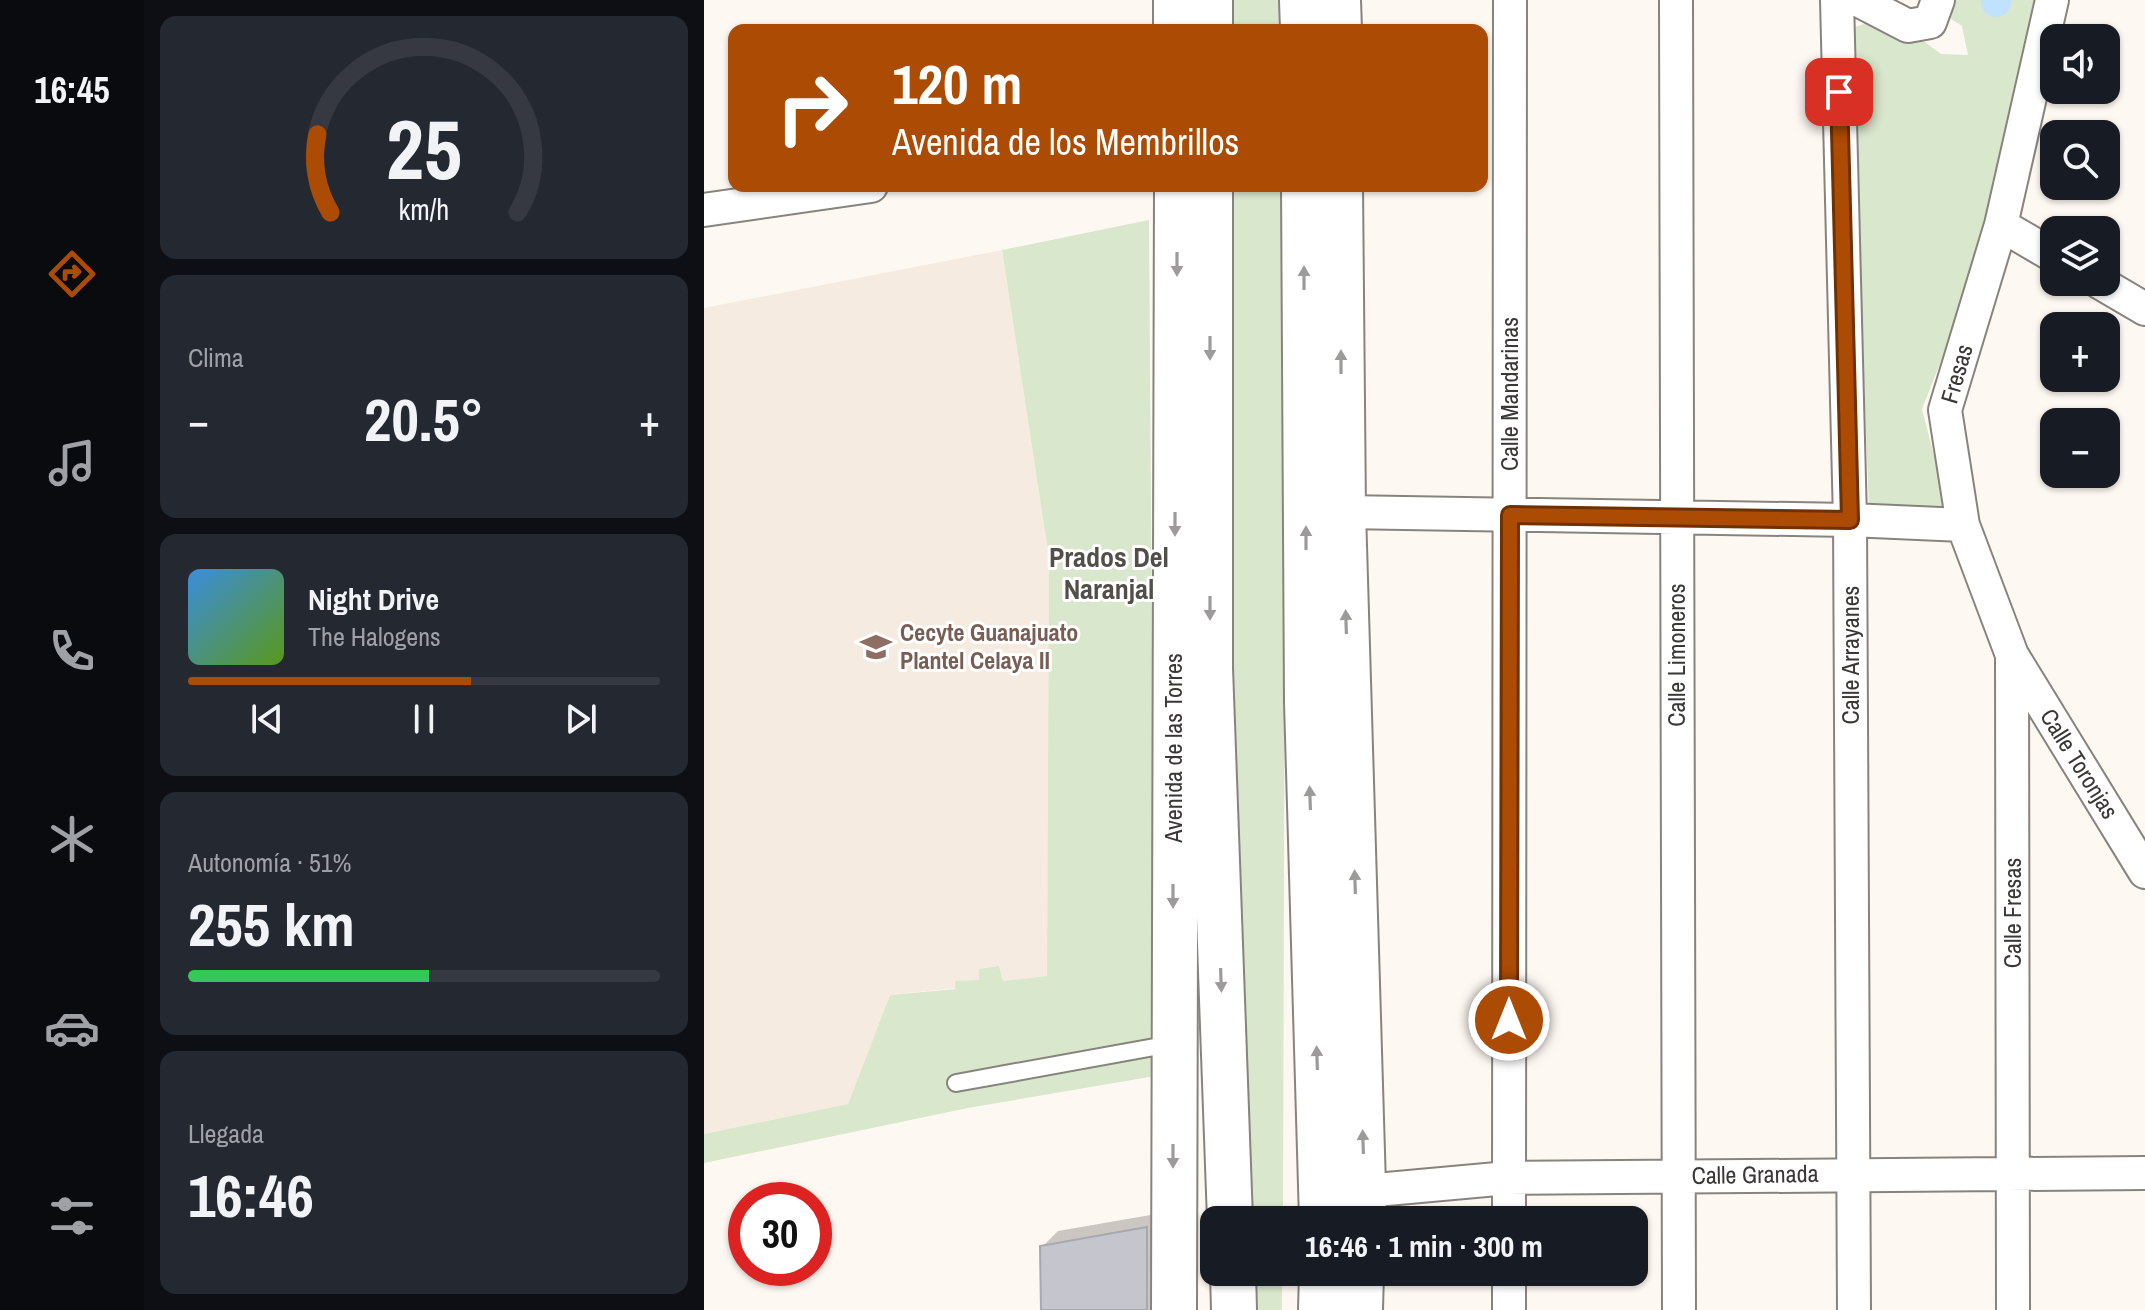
<!DOCTYPE html>
<html lang="es">
<head>
<meta charset="utf-8">
<style>
	body { margin:0; font-family:"Archivo Narrow",sans-serif; background:#242831; color:#f1f3f6; height:100vh; display:flex; flex-direction:column; font-size:30px; white-space:nowrap }
	* { box-sizing:border-box; margin:0 }
	p { font-size:26px; color:#9ea1a6 }
	.icon { flex:none; width:44px; height:44px; fill:none; stroke:currentColor; stroke-width:2; stroke-linecap:round; stroke-linejoin:round }
	.map { position:relative; flex:1; overflow:hidden }
	.sheet { display:flex; flex-direction:column; gap:16px; padding:16px; background:#0d0f14; width:560px }
	.sheet>* { flex:none }
	.top-card { position:absolute; left:24px; top:24px; width:760px; height:168px; border-radius:16px; box-shadow:0 2px 6px #0004; background:#ac4b03; color:#fff; overflow:hidden }
	.fabs { position:absolute; left:1336px; top:24px; display:grid; gap:16px }
	.fabs a { display:grid; place-items:center; width:80px; height:80px; border-radius:16px; background:#171b24; box-shadow:0 2px 6px #0004; font-size:40px }
	.speed { position:absolute; left:24px; top:1182px; display:flex; gap:16px; font-size:40px; font-weight:700; text-align:center }
	.speed>* { display:grid; place-content:center; width:104px; height:104px; border-radius:50%; background:#171b24; box-shadow:0 2px 6px #0004; line-height:1 }
	.speed .limit { border:12px solid #d22; background:#fff; color:#111 }
	.pin { position:absolute; display:grid; place-items:center; width:68px; height:68px; color:#fff; margin:-34px; border-radius:16px; box-shadow:0 4px 12px #0006 }
	.me { position:absolute; width:88px; margin:-44px; rotate:0deg; stroke-linejoin:round; filter:drop-shadow(0 0 6px #0008) }
	.turn { display:flex; align-items:center; gap:28px; height:168px; padding:0 32px; font-size:36px }
	.turn .icon { width:104px; height:104px; stroke-width:2.5 }
	.turn b { display:block; font-size:56px; line-height:68px }
	.big { font-size:60px; font-weight:700; line-height:1.1 }
	.sheet .card { flex:1; display:flex; flex-direction:column; justify-content:center; gap:12px; min-width:0; padding:0 28px; border-radius:16px; background:#242831 }
	.sheet .dial { align-items:center; gap:0 }
	.dial svg { height:208px; overflow:visible; fill:none; stroke:#363941; stroke-width:7; stroke-linecap:round; text-anchor:middle }
	.dial text { fill:#f1f3f6; stroke:none }
	.song { display:flex; align-items:center; gap:24px }
	.cover { width:96px; height:96px; border-radius:12px; background:linear-gradient(135deg,hsl(210 70% 55%),hsl(90 70% 35%)) }
	.played { height:8px; border-radius:4px; background:linear-gradient(90deg,#ac4b03 60%,#363941 60%) }
	.keys { display:flex; justify-content:space-around; direction:ltr }
	.heat { display:flex; justify-content:space-between; align-items:center; font-size:44px; direction:ltr }
	.charge { height:12px; border-radius:6px; background:linear-gradient(90deg,#34c759 51%,#363941 0) }
	.trip { position:absolute; left:496px; top:1206px; width:448px; height:80px; border-radius:16px; background:#171b24; box-shadow:0 2px 6px #0004; font-weight:700; line-height:80px; text-align:center }
	main { display:flex; flex:1; min-height:0 }
	.tab-bar { display:flex; flex-direction:column; width:144px; justify-content:space-around; align-items:center; background:#090b0e; color:#9ea1a6 }
	.tab-bar .icon { width:56px; height:56px }
	.tab-bar .active { color:#ac4b03 }
	.tab-bar b { font-size:36px; color:#f1f3f6 }
	.map>svg:first-child { display:block }
</style>
</head>
<body>
<main>
<nav class="tab-bar">
<b>16:45</b>
<svg class="icon active" aria-label="directions" viewBox="0 0 24 24"><path d="M12 3l9 9-9 9-9-9zM9 14v-3h6M13 9l2 2-2 2"/></svg>
<svg class="icon" aria-label="music" viewBox="0 0 24 24"><path d="M9 18V5l10-2v13"/><circle cx="6" cy="18" r="3"/><circle cx="16" cy="16" r="3"/></svg>
<svg class="icon" aria-label="phone" viewBox="0 0 24 24"><path d="M5 4h4l2 5-3 2q2 4 5 5l2-3 5 2v4C11 20 4 13 5 4z"/></svg>
<svg class="icon" aria-label="climate" viewBox="0 0 24 24"><path d="M12 3v18M4 7l16 10M4 17L20 7"/></svg>
<svg class="icon" aria-label="car" viewBox="0 0 24 24"><path d="M5 17H2v-5l4-1 3-4h7l3 4 3 1v5h-3M9 17h6M6 11h13"/><circle cx="7" cy="17" r="2"/><circle cx="17" cy="17" r="2"/></svg>
<svg class="icon" aria-label="filters" viewBox="0 0 24 24"><path d="M4 7h16M4 17h16"/><circle cx="9" cy="7" r="2"/><circle cx="15" cy="17" r="2"/></svg>
</nav>
<section class="sheet">
<div class="card dial"><svg viewBox="0 0 100 80">
<path d="M14 69A42 42 0 1 1 86 69"/>
<path d="M14 69A42 42 0 0 1 9 39" stroke="#ac4b03"/>
<text x="50" y="56" font-size="32" font-weight="700">25</text>
<text x="50" y="72" font-size="11">km/h</text>
</svg></div>
<div class="card"><p>Clima</p>
<div class="heat"><a>−</a><b class="big">20.5°</b><a>+</a></div>
</div>
<div class="card">
<div class="song"><i class="cover"></i><div><b>Night Drive</b><p>The Halogens</p></div></div>
<div class="played"></div>
<div class="keys"><svg class="icon" aria-label="previous" viewBox="0 0 24 24"><path d="M18 5L8 12l10 7zM5 5v14"/></svg><svg class="icon" aria-label="pause" viewBox="0 0 24 24"><path d="M8 5v14M16 5v14"/></svg><svg class="icon" aria-label="next" viewBox="0 0 24 24"><path d="M6 5l10 7-10 7zM19 5v14"/></svg></div>
</div>
<div class="card"><p>Autonomía · 51%</p><b class="big">255 km</b><div class="charge"></div></div>
<div class="card"><p>Llegada</p><b class="big">16:46</b></div>
</section>
<div class="map">
<svg width="1441" height="1310" viewBox="0 0 1441 1310">
	<rect width="100%" height="100%" fill="#fef8f2"/>
	<path fill="#f6ebe0" d="M298 250 345 558 343 976 298 981 295 966 275 969 276 980 251 981V988L186 995 144 1104 0 1134V308Z"/>
	<path fill="#d9e7cc" d="M524 0H583V30H524Z
		M1245 0H1341L1292 222 1218 409 1243 506 1165 507 1146 29 1165 22 1218 40 1237 54 1264 55 1258 26 1242 16Z
		M524 186H582L579 1220H539L524 778Z
		M445 220 451 1076 264 1108 0 1163V1134L144 1104 186 995 251 989V981L275 980V969L295 966 299 981 343 976 345 558 298 250Z
		M538 1272H578V1310H537Z"/>
	<path fill="#0003" d="M458 1213V1310H339L338 1247 354 1231Z"/>
	<g fill="none" stroke-linecap="round" stroke-linejoin="round">
		<path stroke="#c0e2ff" stroke-width="30" d="M1292 2V0"/>
	</g>
	<path fill="#c5c6cd" stroke="#a8a9b0" stroke-width="2" d="M443 1227V1310H337L336 1246Z"/>
	<g fill="none" stroke-linecap="round" stroke-linejoin="round">
		<defs>
			<path id="lane" d="M252 1083 467 1044"/>
			<path id="street" d="M972 0 975 1310
				M1133 0 1146 520 1150 1310
				M1154 0 1204 26 1226 22 1234 0
				M0 210 167 186
				M1297 225 1350 256
				M1395 282 1441 309
				M639 512 1146 520 1259 525
				M1308 655 1441 872
				M661 1191 804 1178 1441 1173
				M805 1220 806 0
				M805 1272V1310
				M1309 1310 1308 655 1259 525 1241 410 1297 225 1348 0"/>
			<path id="secondary" d="M472 0V30
				M634 0 635 30
				M636 186 639 512 660 1220
				M470 1310 473 186
				M656 1310 657 1272"/>
			<path id="primary" d="M506 0V30
				M598 0 599 30
				M506 186V668L526 1220
				M600 186 603 702 618 1220
				M529 1272 530 1310
				M617 1310 618 1272"/>
		</defs>
		<use href="#lane" stroke="#89837e" stroke-width="20"/>
		<use href="#street" stroke="#89837e" stroke-width="36"/>
		<use href="#secondary" stroke="#89837e" stroke-width="48"/>
		<use href="#primary" stroke="#89837e" stroke-width="48"/>
		<use href="#lane" stroke="#fff" stroke-width="16"/>
		<use href="#street" stroke="#fff" stroke-width="32"/>
		<use href="#secondary" stroke="#fff" stroke-width="44"/>
		<use href="#primary" stroke="#fff" stroke-width="44"/>
	</g>
	<defs><path id="oneway-solid" d="M-6-.8H1V-3.2L6.5 0L1 3.2V.8H-6Z" transform="scale(2)"/></defs>
	<g fill="#9c9b9a">
		<use href="#oneway-solid" transform="translate(473 264) rotate(90)"/>
		<use href="#oneway-solid" transform="translate(600 278) rotate(-90)"/>
		<use href="#oneway-solid" transform="translate(506 348) rotate(90)"/>
		<use href="#oneway-solid" transform="translate(637 362) rotate(-90)"/>
		<use href="#oneway-solid" transform="translate(471 524) rotate(90)"/>
		<use href="#oneway-solid" transform="translate(602 538) rotate(-90)"/>
		<use href="#oneway-solid" transform="translate(506 608) rotate(90)"/>
		<use href="#oneway-solid" transform="translate(642 622) rotate(-92)"/>
		<use href="#oneway-solid" transform="translate(606 798) rotate(-92)"/>
		<use href="#oneway-solid" transform="translate(651 882) rotate(-92)"/>
		<use href="#oneway-solid" transform="translate(469 896) rotate(90)"/>
		<use href="#oneway-solid" transform="translate(517 980) rotate(88)"/>
		<use href="#oneway-solid" transform="translate(613 1058) rotate(-92)"/>
		<use href="#oneway-solid" transform="translate(659 1142) rotate(-92)"/>
		<use href="#oneway-solid" transform="translate(469 1156) rotate(90)"/>
	</g>
	<g fill="none" stroke-linecap="round" stroke-linejoin="round">
		<defs>
			<path id="route" d="M805 1020 806 515 1146 520 1135 92"/>
		</defs>
		<use href="#route" stroke="#703102" stroke-width="20"/>
		<use href="#route" stroke="#ac4b03" stroke-width="14"/>
	</g>
	<defs>
		<symbol id="university-bare" viewBox="-9 -9 18 18"><path d="M0-5L7-2L0 1L-7-2ZM-4 1L0 2.5L4 1V4Q0 6-4 4Z" fill="#8d6e63" stroke="#fff" stroke-width="2.5" paint-order="stroke"/></symbol>
	</defs>
	<g fill-rule="evenodd">
		<use href="#university-bare" x="150" y="625" width="44" height="44"/>
	</g>
	<g text-anchor="middle" stroke-width="6" stroke-linejoin="round" paint-order="stroke">
		<g font-size="24" fill="#3a3735" stroke="#fff">
			<text transform="translate(1253 374) rotate(-74)" y="8">Fresas</text>
			<text transform="translate(806 394) rotate(-90)" y="8">Calle Mandarinas</text>
			<text transform="translate(973 655) rotate(-90)" y="8">Calle Limoneros</text>
			<text transform="translate(1147 655) rotate(-90)" y="8">Calle Arrayanes</text>
			<text transform="translate(470 748) rotate(-90)" y="8">Avenida de las Torres</text>
			<text transform="translate(1375 764) rotate(58)" y="8">Calle Toronjas</text>
			<text transform="translate(1309 913) rotate(-90)" y="8">Calle Fresas</text>
			<text transform="translate(1051 1175) rotate(-1)" y="8">Calle Granada</text>
		</g>
		<g font-size="24" font-weight="bold" fill="#785e54" stroke="#fff" text-anchor="start">
			<text x="196" y="641">Cecyte Guanajuato<tspan x="196" dy="28">Plantel Celaya II</tspan></text>
		</g>
		<g font-size="28" font-weight="bold" fill="#524e49" stroke="#fff">
			<text x="405" y="567">Prados Del<tspan x="405" dy="32">Naranjal</tspan></text>
		</g>
	</g>
</svg>
<div class="fabs">
<a><svg class="icon" aria-label="sound" viewBox="0 0 24 24"><path d="M4 9h4l5-4v14l-5-4H4zM17 9q2 3 0 6"/></svg></a>
<a><svg class="icon" aria-label="search" viewBox="0 0 24 24"><circle cx="10" cy="10" r="6"/><path d="M15 15l6 6"/></svg></a>
<a><svg class="icon" aria-label="layers" viewBox="0 0 24 24"><path d="M12 4l9 5-9 5-9-5zM3 14l9 5 9-5"/></svg></a>
<a>+</a>
<a>−</a>
</div>
<div class="speed"><div class="limit">30</div></div>
<div class="pin" style="left:1135px;top:92px;background:#d93025"><svg class="icon" aria-label="arrive" viewBox="0 0 24 24"><path d="M6 21V4h12l-3 4 3 4H6"/></svg></div>
<svg class="me" style="left:805px;top:1020px" viewBox="-20 -20 40 40"><circle r="17" fill="#ac4b03" stroke="#fff" stroke-width="3"/><path d="M0-11L8 9 0 5-8 9z" fill="#fff"/></svg>
<div class="trip">16:46 · 1 min · 300 m</div>
<div class="top-card">
<div class="turn"><svg class="icon" aria-label="right" viewBox="0 0 24 24"><path d="M7 20v-9h11M14 6l5 5-5 5"/></svg><div><b>120 m</b>Avenida de los Membrillos</div></div>
</div>
</div>
</main>
</body>
</html>
